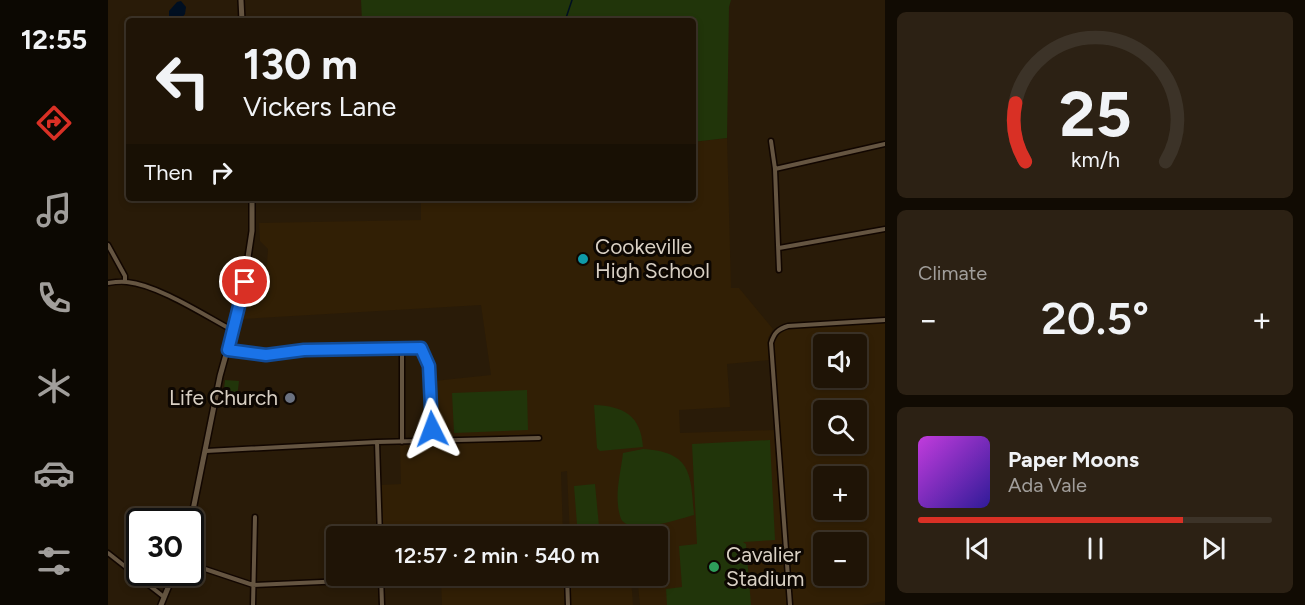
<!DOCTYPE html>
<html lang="en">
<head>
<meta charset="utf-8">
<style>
	body { margin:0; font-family:Figtree,sans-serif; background:#2c2114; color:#f1f3f6; height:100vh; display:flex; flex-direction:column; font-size:22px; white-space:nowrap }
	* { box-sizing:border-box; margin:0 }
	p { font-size:20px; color:#a19e9b }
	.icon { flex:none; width:33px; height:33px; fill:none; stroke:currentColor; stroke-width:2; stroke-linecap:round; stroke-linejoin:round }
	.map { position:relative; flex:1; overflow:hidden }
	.panel { display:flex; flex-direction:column; gap:12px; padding:12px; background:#110b03; width:420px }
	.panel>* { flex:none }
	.banner { position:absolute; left:18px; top:18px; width:570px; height:183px; border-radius:6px; box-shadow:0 3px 9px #0003,0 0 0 2px #3c3328; background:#1f1406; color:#f1f3f6; overflow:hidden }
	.tools { position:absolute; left:705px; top:334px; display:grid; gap:12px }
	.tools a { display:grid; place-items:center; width:54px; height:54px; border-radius:6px; background:#1f1406; box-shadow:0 3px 9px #0003,0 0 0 2px #3c3328; font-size:30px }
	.speed { position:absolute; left:18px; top:508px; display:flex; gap:12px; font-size:30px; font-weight:700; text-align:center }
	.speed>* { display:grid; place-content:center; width:78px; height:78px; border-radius:50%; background:#1f1406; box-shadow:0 3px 9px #0003,0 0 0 2px #3c3328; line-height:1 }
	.speed .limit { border:3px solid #111; border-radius:9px; background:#fff; color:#111 }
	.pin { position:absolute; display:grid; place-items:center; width:51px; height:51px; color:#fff; margin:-26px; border:3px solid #fff; border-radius:50%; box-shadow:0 2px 6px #0007 }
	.me { position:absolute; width:66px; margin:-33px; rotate:357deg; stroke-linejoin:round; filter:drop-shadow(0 0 4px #0008) }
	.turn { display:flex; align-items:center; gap:21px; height:126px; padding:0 18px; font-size:27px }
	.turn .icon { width:78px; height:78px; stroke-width:2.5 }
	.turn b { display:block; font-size:42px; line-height:51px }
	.then { display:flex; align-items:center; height:57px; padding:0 18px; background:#0003; gap:12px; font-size:22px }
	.big { font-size:45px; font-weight:600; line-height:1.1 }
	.panel .widget { flex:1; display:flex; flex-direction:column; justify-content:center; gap:9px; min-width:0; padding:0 21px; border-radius:9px; background:#2c2114 }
	.panel .dial { align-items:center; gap:0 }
	.dial svg { height:156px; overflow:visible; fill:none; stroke:#3c3328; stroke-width:7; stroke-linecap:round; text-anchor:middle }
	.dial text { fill:#f1f3f6; stroke:none }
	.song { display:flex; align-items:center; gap:18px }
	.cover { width:72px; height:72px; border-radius:9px; background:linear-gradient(135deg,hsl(290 70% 55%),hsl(250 70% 35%)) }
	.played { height:6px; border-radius:3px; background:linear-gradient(90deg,#d93025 75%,#3c3328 75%) }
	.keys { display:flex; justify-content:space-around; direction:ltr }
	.heat { display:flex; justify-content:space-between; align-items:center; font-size:33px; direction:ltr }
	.trip { position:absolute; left:218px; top:526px; width:342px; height:60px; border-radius:6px; background:#1f1406; box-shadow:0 3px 9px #0003,0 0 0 2px #3c3328; font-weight:600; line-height:60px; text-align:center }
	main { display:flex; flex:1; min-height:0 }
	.dock { display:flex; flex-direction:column; width:108px; justify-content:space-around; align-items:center; background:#0c0802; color:#a19e9b }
	.dock .icon { width:42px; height:42px }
	.dock .on { color:#d93025 }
	.dock b { font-size:27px; color:#f1f3f6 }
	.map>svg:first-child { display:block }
</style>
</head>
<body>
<main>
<nav class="dock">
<b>12:55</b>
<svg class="icon on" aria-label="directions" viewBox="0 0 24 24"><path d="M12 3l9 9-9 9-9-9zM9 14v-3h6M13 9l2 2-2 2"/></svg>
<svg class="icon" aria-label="music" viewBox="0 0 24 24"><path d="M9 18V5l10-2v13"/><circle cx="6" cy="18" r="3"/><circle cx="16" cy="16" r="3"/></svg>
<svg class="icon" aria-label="phone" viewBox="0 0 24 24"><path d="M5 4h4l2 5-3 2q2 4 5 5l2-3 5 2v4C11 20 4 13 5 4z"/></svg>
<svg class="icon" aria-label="climate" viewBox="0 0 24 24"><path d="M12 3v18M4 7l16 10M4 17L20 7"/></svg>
<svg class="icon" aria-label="car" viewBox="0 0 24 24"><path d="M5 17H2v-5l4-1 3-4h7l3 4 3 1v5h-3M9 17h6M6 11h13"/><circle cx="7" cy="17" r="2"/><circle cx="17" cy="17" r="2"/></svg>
<svg class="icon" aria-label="filters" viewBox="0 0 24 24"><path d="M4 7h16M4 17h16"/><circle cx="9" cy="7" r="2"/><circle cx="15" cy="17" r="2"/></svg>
</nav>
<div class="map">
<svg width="777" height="605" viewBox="0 0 777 605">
	<rect width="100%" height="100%" fill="#291b08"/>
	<path fill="#311f05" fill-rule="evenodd" d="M619 138 623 288H631L665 329 660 338 661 360 619 364 622 407 571 410 572 433 666 430 679 605H532L529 576H549V537H462L459 471 453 472 455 537H274L272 485 293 484 292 444 432 440V434L328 439 326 381 383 375 373 305 134 319 146 275 159 265 160 249 152 241 151 223 313 220V198H585V142Z
		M777 321V601L754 605H683L665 347 666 341 672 332 680 328ZM716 345H748V378H716ZM716 411H748V444H716ZM716 477H748V510H716ZM716 543H748V576H716Z
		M463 576H523L525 605H463Z
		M450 577 456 582 457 605H334L333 582Z"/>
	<path fill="#21350a" d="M253 0H623L621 7 619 138 585 142V21H254Z
		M117 380 131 381 129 398 115 397Z
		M419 390 420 430 346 433 344 393Z
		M486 405C516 406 533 416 535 447L492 451 489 448Z
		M662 440 667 540 635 542 638 544 643 605H559L558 589 574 587 571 546 589 544 584 444Z
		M535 449C583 452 583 473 586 515 571 519 523 536 513 519 512 516 510 509 510 505 508 489 513 470 515 453Z
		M487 484 492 537H470L466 486Z"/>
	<path fill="#000f21" d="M73 1 78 7 77 14 72 20 66 21 61 16V11L69 2Z"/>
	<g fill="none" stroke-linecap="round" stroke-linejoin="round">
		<path stroke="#000f21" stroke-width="1.5" d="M457 21 464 0"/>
		<defs>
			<path id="minor" d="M663 141 667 169 671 270
				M667 169 777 144
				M0 245 17 276V281
				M671 248 777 229
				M0 283C6 282 13 281 19 282 50 285 96 315 124 330
				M120 349 158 355 196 350 313 348C325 368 326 418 322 441
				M294 349V442
				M269 442 272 537
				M98 451 269 442 431 438
				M0 553 56 597
				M82 564 145 585 327 577
				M273 576 274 605
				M459 576 460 605
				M145 605 147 517
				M682 605 663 343C666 333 670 329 680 326L777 320"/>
			<path id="secondary" d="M133 0 134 21
				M82 525 112 376 134 297 144 231V198
				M53 605 66 573"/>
		</defs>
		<use href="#minor" stroke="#110600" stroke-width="7"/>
		<use href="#secondary" stroke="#110600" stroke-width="8"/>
		<use href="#minor" stroke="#655541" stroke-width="4"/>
		<use href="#secondary" stroke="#655541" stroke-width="5"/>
	</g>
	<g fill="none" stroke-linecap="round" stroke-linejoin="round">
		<defs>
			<path id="route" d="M137 282 120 350 158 355 196 350 313 348 321 366 324 429"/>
		</defs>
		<use href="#route" stroke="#114b97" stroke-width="15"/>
		<use href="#route" stroke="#1a73e8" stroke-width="10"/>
	</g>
	<circle fill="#0f9aa8" stroke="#0d0702" stroke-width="2" cx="475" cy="259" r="6"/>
	<circle fill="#6b7280" stroke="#0d0702" stroke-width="2" cx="182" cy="398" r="6"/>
	<circle fill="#2e9e5b" stroke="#0d0702" stroke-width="2" cx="606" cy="567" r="6"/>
	<g text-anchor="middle" stroke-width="6" stroke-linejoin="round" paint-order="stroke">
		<g font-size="21" fill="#d9d0c4" stroke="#0d0702" text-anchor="start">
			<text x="487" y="254">Cookeville<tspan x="487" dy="24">High School</tspan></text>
			<text x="170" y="405" text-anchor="end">Life Church</text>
			<text x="618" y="562">Cavalier<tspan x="618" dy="24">Stadium</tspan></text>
		</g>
	</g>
</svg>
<div class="tools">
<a><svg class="icon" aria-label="sound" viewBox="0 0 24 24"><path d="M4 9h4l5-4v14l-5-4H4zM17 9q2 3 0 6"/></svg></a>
<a><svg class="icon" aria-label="search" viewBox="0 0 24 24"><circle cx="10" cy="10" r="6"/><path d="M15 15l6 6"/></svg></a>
<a>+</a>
<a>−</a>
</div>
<div class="speed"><div class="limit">30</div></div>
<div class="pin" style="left:137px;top:282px;background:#d93025"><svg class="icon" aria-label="arrive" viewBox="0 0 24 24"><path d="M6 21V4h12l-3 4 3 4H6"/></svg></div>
<svg class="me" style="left:324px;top:429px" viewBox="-20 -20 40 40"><path d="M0-17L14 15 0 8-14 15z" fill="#1a73e8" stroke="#fff" stroke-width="4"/></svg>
<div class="trip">12:57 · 2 min · 540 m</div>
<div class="banner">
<div class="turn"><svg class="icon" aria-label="left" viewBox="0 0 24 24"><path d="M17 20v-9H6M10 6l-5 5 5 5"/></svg><div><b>130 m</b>Vickers Lane</div></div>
<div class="then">Then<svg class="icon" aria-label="right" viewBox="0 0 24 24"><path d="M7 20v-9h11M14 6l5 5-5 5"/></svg></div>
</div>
</div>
<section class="panel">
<div class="widget dial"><svg viewBox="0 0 100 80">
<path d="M14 69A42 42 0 1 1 86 69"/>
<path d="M14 69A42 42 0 0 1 9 39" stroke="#d93025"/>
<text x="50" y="56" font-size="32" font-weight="700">25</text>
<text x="50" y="72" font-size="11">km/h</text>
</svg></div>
<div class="widget"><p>Climate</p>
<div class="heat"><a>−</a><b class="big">20.5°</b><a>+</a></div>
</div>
<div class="widget">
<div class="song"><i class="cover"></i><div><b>Paper Moons</b><p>Ada Vale</p></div></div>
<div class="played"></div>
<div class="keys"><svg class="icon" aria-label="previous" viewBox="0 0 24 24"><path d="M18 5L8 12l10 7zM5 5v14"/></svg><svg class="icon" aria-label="pause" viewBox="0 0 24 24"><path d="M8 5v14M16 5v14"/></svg><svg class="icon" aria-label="next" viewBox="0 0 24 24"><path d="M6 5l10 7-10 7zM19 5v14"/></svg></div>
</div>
</section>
</main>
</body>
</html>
